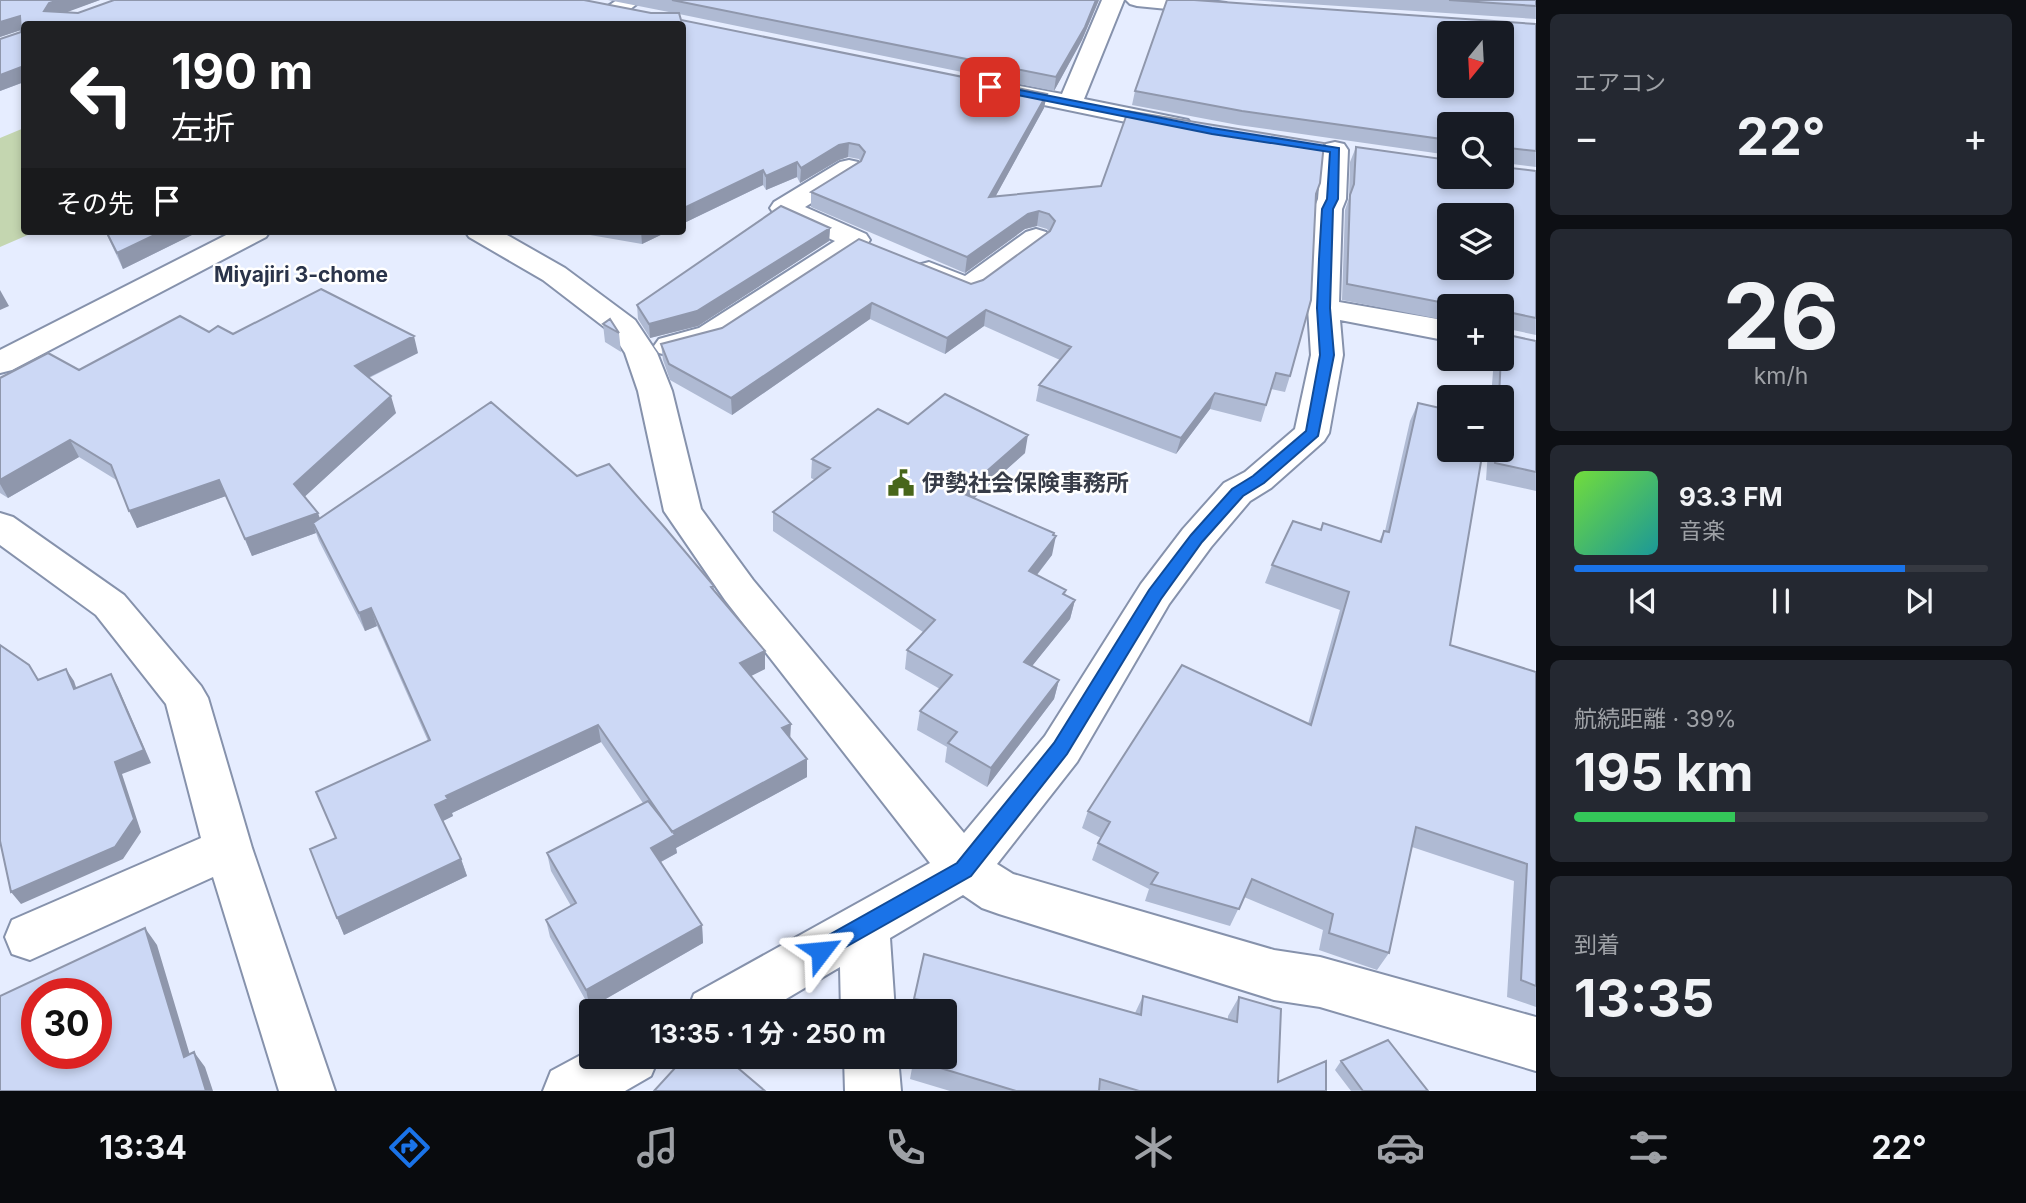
<!DOCTYPE html>
<html lang="ja">
<head>
<meta charset="utf-8">
<style>
	body { margin:0; font-family:Inter,"Noto Sans JP",sans-serif; background:#242831; color:#f1f3f6; height:100vh; display:flex; flex-direction:column; font-size:26px; white-space:nowrap }
	* { box-sizing:border-box; margin:0 }
	p { font-size:23px; color:#9ea1a6 }
	.icon { flex:none; width:38px; height:38px; fill:none; stroke:currentColor; stroke-width:2; stroke-linecap:round; stroke-linejoin:round }
	.map { position:relative; flex:1; overflow:hidden }
	.details { display:flex; flex-direction:column; gap:14px; padding:14px; background:#0d0f14; width:490px }
	.details>* { flex:none }
	.guide { position:absolute; left:21px; top:21px; width:665px; height:214px; border-radius:7px; box-shadow:0 4px 10px #0003; background:#202124; color:#fff; overflow:hidden }
	.needle { width:46px; rotate:198deg }
	.fabs { position:absolute; left:1437px; top:21px; display:grid; gap:14px }
	.fabs a { display:grid; place-items:center; width:77px; height:77px; border-radius:7px; background:#171b24; box-shadow:0 4px 10px #0003; font-size:35px }
	.speed { position:absolute; left:21px; top:978px; display:flex; gap:14px; font-size:35px; font-weight:700; text-align:center }
	.speed>* { display:grid; place-content:center; width:91px; height:91px; border-radius:50%; background:#171b24; box-shadow:0 4px 10px #0003; line-height:1 }
	.speed .limit { border:10px solid #d22; background:#fff; color:#111 }
	.pin { position:absolute; display:grid; place-items:center; width:60px; height:60px; color:#fff; margin:-30px; border-radius:14px; box-shadow:0 4px 10px #0006 }
	.me { position:absolute; width:77px; margin:-38px; rotate:61deg; stroke-linejoin:round; filter:drop-shadow(0 0 5px #0008) }
	.turn { display:flex; align-items:center; gap:24px; height:147px; padding:0 35px; font-size:32px }
	.turn .icon { width:91px; height:91px; stroke-width:2.5 }
	.turn b { display:block; font-size:49px; line-height:60px }
	.then { display:flex; align-items:center; height:66px; padding:0 35px; background:#0003; gap:14px; font-size:26px }
	.big { font-size:52px; font-weight:700; line-height:1.1 }
	.details .tile { flex:1; display:flex; flex-direction:column; justify-content:center; gap:10px; min-width:0; padding:0 24px; border-radius:10px; background:#242831 }
	.details .dial { align-items:center; gap:0 }
	.dial b { font-size:91px; line-height:1 }
	.song { display:flex; align-items:center; gap:21px }
	.cover { width:84px; height:84px; border-radius:10px; background:linear-gradient(135deg,hsl(100 70% 55%),hsl(180 70% 35%)) }
	.played { height:7px; border-radius:4px; background:linear-gradient(90deg,#1a73e8 80%,#363941 80%) }
	.keys { display:flex; justify-content:space-around; direction:ltr }
	.heat { display:flex; justify-content:space-between; align-items:center; font-size:38px; direction:ltr }
	.charge { height:10px; border-radius:5px; background:linear-gradient(90deg,#34c759 39%,#363941 0) }
	.trip { position:absolute; left:579px; top:999px; width:378px; height:70px; border-radius:7px; background:#171b24; box-shadow:0 4px 10px #0003; font-weight:700; line-height:70px; text-align:center }
	.tabs { display:flex; height:112px; justify-content:space-around; align-items:center; background:#090b0e; color:#9ea1a6 }
	.tabs .icon { width:49px; height:49px }
	.tabs .active { color:#1a73e8 }
	.tabs b { font-size:32px; color:#f1f3f6 }
	main { display:flex; flex:1; min-height:0 }
	.map>svg:first-child { display:block }
</style>
</head>
<body>
<main>
<div class="map">
<svg width="1536" height="1091" viewBox="0 0 1536 1091">
	<rect width="100%" height="100%" fill="#e6edff"/>
	<path fill="#c4d6b0" d="M24 128V231H37L0 247V138Z"/>
	<g fill="none" stroke-linecap="round" stroke-linejoin="round">
		<defs>
			<path id="minor" d="M617 0H642L611 24H586L589 19Z
				M1102 0H1124L1084 99 1188 120 1192 125 1188 130 1179 133 986 93 982 88 986 83 994 81 1062 94Z
				M1126 0H1202L1226 3 1229 8 1226 13 1218 14 1137 6 1130 4Z
				M1335 142 1344 144 1348 150 1346 199 1342 209 1339 302 1449 321V341L1340 320 1343 355 1329 433 1324 441 1271 488 1250 501 1211 547 1169 604 1077 762 997 864 1013 874 1274 950 1320 957 1536 1017V1071L1320 1007 1274 1000 999 914 982 908 963 895 890 938 895 1012H841L840 967 764 1012H687L694 994 930 863 725 600 664 511 638 391 625 353 612 333 543 280 469 237 465 231H500L565 268 635 320 657 353 672 391 701 509 753 580 964 833 1045 736 1141 584 1183 529 1224 483 1245 472 1295 429 1311 355 1308 308 1314 209 1318 199 1322 150 1326 144Z
				M849 160 858 162 862 168 858 174 805 207 866 234 870 240 866 246 721 342 670 356 659 353 654 346 659 339 699 328 835 241 774 214 770 208 774 202 840 162Z
				M1036 229 1046 232 1050 238 1046 244 979 294C962 299 924 285 914 271L918 265 929 262 965 276 1026 232Z
				M234 231H270L266 237 12 370 0 373V350Z
				M0 513 13 517 124 595 201 686 208 698 252 848 335 1091H279L213 877 30 960 12 954 5 937 12 920 201 838 166 704 96 615 0 545Z
				M592 1049V1057H659L651 1076 625 1091H543L551 1071Z
				M844 1057H898L901 1091H845Z"/>
		</defs>
		<use href="#minor" stroke="#8692ac" stroke-width="4"/>
		<use href="#minor" fill="#fff" fill-rule="evenodd"/>
	</g>
	<path fill="#afbad3" d="M0 0H100L65 12 78 13H674L608 0H1099L1082 40 1054 91 679 14 681 20 1047 94 1044 108 995 197 1320 183 1316 196 1290 376 1285 392 1271 389 1261 422 1210 409 1176 454 1036 401 1039 385 1060 360 984 326 945 354 870 319 732 415 670 380 663 360 661 344 971 284 983 280 1049 232 1047 229 1037 226 1025 229 965 273 811 207V192L860 161 859 159 848 157 839 160 800 183 797 177 766 190 763 185 682 224V24H24V82L0 91V39L21 32V30L0 37Z
		M1249 0H1536V19Z
		M1536 24V167L1504 163 1503 167 1536 171V335L1508 329V335L1536 341V491L1486 480 1488 450H1502V397H1491L1494 359H1502V306H1449V321L1342 300 1345 210 1349 198 1350 162 1356 147 1502 177V124H1449V155L1238 125 1132 105 1135 91Z
		M830 228 829 241 698 326 650 338 638 319 637 305Z
		M105 231H200L123 269Z
		M567 231H669L642 244Z
		M603 324 619 333 621 352 605 342Z
		M209 332 418 353 369 378 396 413 304 497 320 518 577 476 714 586V592L765 651V669L751 676 790 739 807 759V777L676 848 677 853 661 862 702 925 703 943 590 1008 550 937 546 920 571 906 551 871 547 853 643 803 601 742 452 813 453 816 443 821 461 859 467 876 344 935 337 918 336 838 428 741 377 626 365 631 319 541 316 533 252 556 226 496 137 528 118 481 79 457 8 498 0 493V378L79 370Z
		M1418 403 1450 645 1536 672V1007L1507 997 1514 881 1412 847 1389 953 1377 970 1319 950 1323 930 1244 897 1230 926 1145 901 1149 889 1092 860 1098 843 1101 838 1082 828 1088 811 1308 724 1340 610 1265 583 1272 565 1320 530 1379 541 1384 531H1385L1410 421Z
		M908 424 1025 453 974 498 1053 535 1052 555 1037 575 1066 590 1065 595 1075 600 1070 619 1032 666 1059 680 1054 699 987 787 945 762 947 747 917 730 920 711 940 689 905 669 907 650 923 632 773 531V512L815 480 811 478 812 459Z
		M1143 996 1228 1020V1016L1239 997 1278 1082 1326 1091H950L910 1079 914 1057 945 1012H912L914 999 1135 1013Z
		M1341 1061 1428 1091H1351L1335 1070Z"/>
	<path fill="#8f97ac" d="M59 0H100L54 17 44 11 49 3Z
		M1096 0H1099L1082 40 1054 91 1056 77Z
		M20 16 24 29 0 37V22Z
		M24 66V82L0 91V75Z
		M1047 94 1044 108 987 212 989 197Z
		M849 143 848 157 839 160 800 183 801 168 839 145Z
		M797 162V177L766 190V176Z
		M763 170V185L682 224V209Z
		M1039 211 1037 226 1025 229 965 273 967 257 1028 214Z
		M830 228 829 241 698 326 650 338 649 324Z
		M163 231H200L123 269 117 253Z
		M641 231H669L642 244Z
		M0 290 9 306 0 310Z
		M872 303 870 319 732 415 731 398Z
		M986 310 984 326 945 354 947 338Z
		M414 336 418 353 359 382 355 366Z
		M1215 393 1210 409 1176 454 1181 438Z
		M391 396 396 413 300 501 294 484Z
		M1028 435 1025 453 959 512 962 493Z
		M70 440 79 457 8 498 0 484V480Z
		M219 480 226 496 137 528 129 511Z
		M318 513 324 530 313 523 316 533 252 556 245 539Z
		M1054 533 1052 542 1056 536 1052 555 1025 590 1029 571Z
		M1075 600 1070 619 1020 681 1024 662Z
		M371 608 377 626 365 631 359 613Z
		M765 651V669L741 681 740 663Z
		M66 669 74 681 81 702 74 689Z
		M111 674 118 687 151 763 122 774 141 832 123 859 21 904 11 892 115 762Z
		M1059 680 1054 699 987 787 991 768Z
		M791 724 790 742 782 728Z
		M598 725 601 742 452 813 453 816 441 822 435 805 446 796Z
		M807 759V777L676 848 677 853 653 866 651 848 672 832Z
		M461 859 467 876 344 935 337 918Z
		M702 925 703 943 590 1008 586 990Z
		M145 928 157 945 195 1072 184 1057Z
		M194 1052 205 1067 213 1091H206Z"/>
	<path fill="#ccd8f5" stroke="#8f97ac" stroke-width="2" fill-rule="evenodd" d="M0 0H59L49 3 44 11 78 13 114 0H584L651 13H679L681 20 1047 94 989 197 1101 186 1128 111 1324 143 1320 183 1316 194 1311 300 1290 376 1276 373 1266 405 1215 393 1181 438 1039 385 1071 347 986 310 947 338 872 303 731 398 669 364 661 344 722 328 859 239 971 284 983 280 1050 231 1055 221 1049 214 1039 211 1028 214 967 257 811 192 861 161 865 152 859 145 849 143 839 145 801 168 797 162 766 176 763 170 682 209V24H24V66L0 75V39L21 32 20 16 0 22Z
		M672 0H1096L1085 27 1056 77Z
		M1167 0H1194L1536 24V151L1509 148 1506 150V160H1502V124H1449V140L1242 111 1135 91ZM1449 33H1502V86H1449Z
		M1449 0H1536V6Z
		M1356 147 1449 160V177H1502V167L1536 171V318L1508 312V335L1536 341V472L1495 463 1496 450H1502V397H1499L1503 315 1502 314V306H1460L1347 284 1350 195 1354 184ZM1449 215H1502V268H1449Z
		M781 206 830 228 697 311 649 324 637 305Z
		M106 231H163L117 253Z
		M321 289 414 336 355 366 391 396 294 484 318 513 245 539 219 480 129 511 111 465 70 440 0 480V378L48 353 79 370 180 316 209 332 218 326 233 334Z
		M610 319 619 333 603 324Z
		M945 394 1028 435 962 493 1054 533 1053 535 1056 536 1029 571 1066 590 1063 594 1075 600 1024 662 1059 680 991 768 948 743 957 732 920 711 952 675 907 650 935 620 773 512 830 468 812 459 878 409 908 424Z
		M491 402 577 476 609 464 666 529 714 586 711 587 765 651 740 663 791 724 782 728 807 759 672 832 598 725 446 796 448 799 435 805 461 859 337 918 310 849 336 838 316 792 430 740 371 608 359 613 313 523Z
		M1418 403 1449 410V450H1483L1450 645 1536 672V986L1521 980 1527 864 1416 827 1389 953 1329 933 1333 914 1252 879 1239 909 1151 884 1158 873 1098 843 1110 822 1088 811 1182 665 1311 725 1349 592 1272 565 1293 521 1321 530 1323 523 1381 542 1384 531 1389 532Z
		M0 645 29 665 38 680 66 669 74 689 111 674 144 750 115 762 134 819 115 847 11 892 0 841Z
		M648 801 675 835 651 848 702 925 586 990 546 920 576 903 547 853Z
		M145 928 184 1057 194 1052 206 1091H0V996ZM37 994H96V1054H37Z
		M924 954 1141 1015 1143 996 1237 1022 1239 997 1281 1009 1278 1082 1326 1061V1091H1139L1100 1079 1099 1091H1016L914 1060V1057H945V1012H924L927 1001 914 999Z
		M1388 1040 1428 1091H1363L1341 1061Z
		M685 1057H725L765 1091H654Z"/>
	<path fill="#1a73e8" stroke="#114b97" stroke-width="2" d="M990 84 1212 128 1339 148 1338 199 1333 209 1330 308 1334 355 1318 436 1264 483 1243 496 1202 542 1161 599 1067 754 971 876 821 961 813 958 810 951 813 944 957 863 1054 743 1149 590 1191 535 1232 489 1253 476 1306 431 1320 355 1317 308 1319 259 1322 209 1327 199 1330 152 1212 134 987 89V85Z"/>
	<defs>
		<symbol id="civic-bare" viewBox="-9 -9 18 18"><path d="M-.6-6.5H3V-4.5H.6V-3L4-1V1h2V6H-6V1h2V-1L-.6-3ZM-1.2 2.5V6h2.4V2.5Z" fill="#48661a" stroke="#fff" stroke-width="2.5" paint-order="stroke"/></symbol>
	</defs>
	<g fill-rule="evenodd">
		<use href="#civic-bare" x="882" y="464" width="38" height="38"/>
	</g>
	<g text-anchor="middle" stroke-width="5" stroke-linejoin="round" paint-order="stroke">
		<g font-size="21" font-weight="bold" fill="#2a344a" stroke="#fff">
			<text x="301" y="282">Miyajiri 3-chome</text>
		</g>
		<g font-size="23" font-weight="bold" fill="#373c48" stroke="#fff" text-anchor="start">
			<text x="922" y="491">伊勢社会保険事務所</text>
		</g>
	</g>
</svg>
<div class="fabs">
<a><svg class="needle" viewBox="-14 -14 28 28"><path d="M0-13l5 13h-10z" fill="#e53935"/><path d="M0 13l5-13h-10z" fill="#9ea1a6"/></svg></a>
<a><svg class="icon" aria-label="search" viewBox="0 0 24 24"><circle cx="10" cy="10" r="6"/><path d="M15 15l6 6"/></svg></a>
<a><svg class="icon" aria-label="layers" viewBox="0 0 24 24"><path d="M12 4l9 5-9 5-9-5zM3 14l9 5 9-5"/></svg></a>
<a>+</a>
<a>−</a>
</div>
<div class="speed"><div class="limit">30</div></div>
<div class="pin" style="left:990px;top:87px;background:#d93025"><svg class="icon" aria-label="arrive" viewBox="0 0 24 24"><path d="M6 21V4h12l-3 4 3 4H6"/></svg></div>
<svg class="me" style="left:821px;top:951px" viewBox="-20 -20 40 40"><path d="M0-17L14 15 0 8-14 15z" fill="#1a73e8" stroke="#fff" stroke-width="4"/></svg>
<div class="trip">13:35 · 1 分 · 250 m</div>
<div class="guide">
<div class="turn"><svg class="icon" aria-label="left" viewBox="0 0 24 24"><path d="M17 20v-9H6M10 6l-5 5 5 5"/></svg><div><b>190 m</b>左折</div></div>
<div class="then">その先<svg class="icon" aria-label="arrive" viewBox="0 0 24 24"><path d="M6 21V4h12l-3 4 3 4H6"/></svg></div>
</div>
</div>
<section class="details">
<div class="tile"><p>エアコン</p>
<div class="heat"><a>−</a><b class="big">22°</b><a>+</a></div>
</div>
<div class="tile dial"><b>26</b><p>km/h</p></div>
<div class="tile">
<div class="song"><i class="cover"></i><div><b>93.3 FM</b><p>音楽</p></div></div>
<div class="played"></div>
<div class="keys"><svg class="icon" aria-label="previous" viewBox="0 0 24 24"><path d="M18 5L8 12l10 7zM5 5v14"/></svg><svg class="icon" aria-label="pause" viewBox="0 0 24 24"><path d="M8 5v14M16 5v14"/></svg><svg class="icon" aria-label="next" viewBox="0 0 24 24"><path d="M6 5l10 7-10 7zM19 5v14"/></svg></div>
</div>
<div class="tile"><p>航続距離 · 39%</p><b class="big">195 km</b><div class="charge"></div></div>
<div class="tile"><p>到着</p><b class="big">13:35</b></div>
</section>
</main>
<nav class="tabs">
<b>13:34</b>
<svg class="icon active" aria-label="directions" viewBox="0 0 24 24"><path d="M12 3l9 9-9 9-9-9zM9 14v-3h6M13 9l2 2-2 2"/></svg>
<svg class="icon" aria-label="music" viewBox="0 0 24 24"><path d="M9 18V5l10-2v13"/><circle cx="6" cy="18" r="3"/><circle cx="16" cy="16" r="3"/></svg>
<svg class="icon" aria-label="phone" viewBox="0 0 24 24"><path d="M5 4h4l2 5-3 2q2 4 5 5l2-3 5 2v4C11 20 4 13 5 4z"/></svg>
<svg class="icon" aria-label="climate" viewBox="0 0 24 24"><path d="M12 3v18M4 7l16 10M4 17L20 7"/></svg>
<svg class="icon" aria-label="car" viewBox="0 0 24 24"><path d="M5 17H2v-5l4-1 3-4h7l3 4 3 1v5h-3M9 17h6M6 11h13"/><circle cx="7" cy="17" r="2"/><circle cx="17" cy="17" r="2"/></svg>
<svg class="icon" aria-label="filters" viewBox="0 0 24 24"><path d="M4 7h16M4 17h16"/><circle cx="9" cy="7" r="2"/><circle cx="15" cy="17" r="2"/></svg>
<b>22°</b>
</nav>
</body>
</html>
